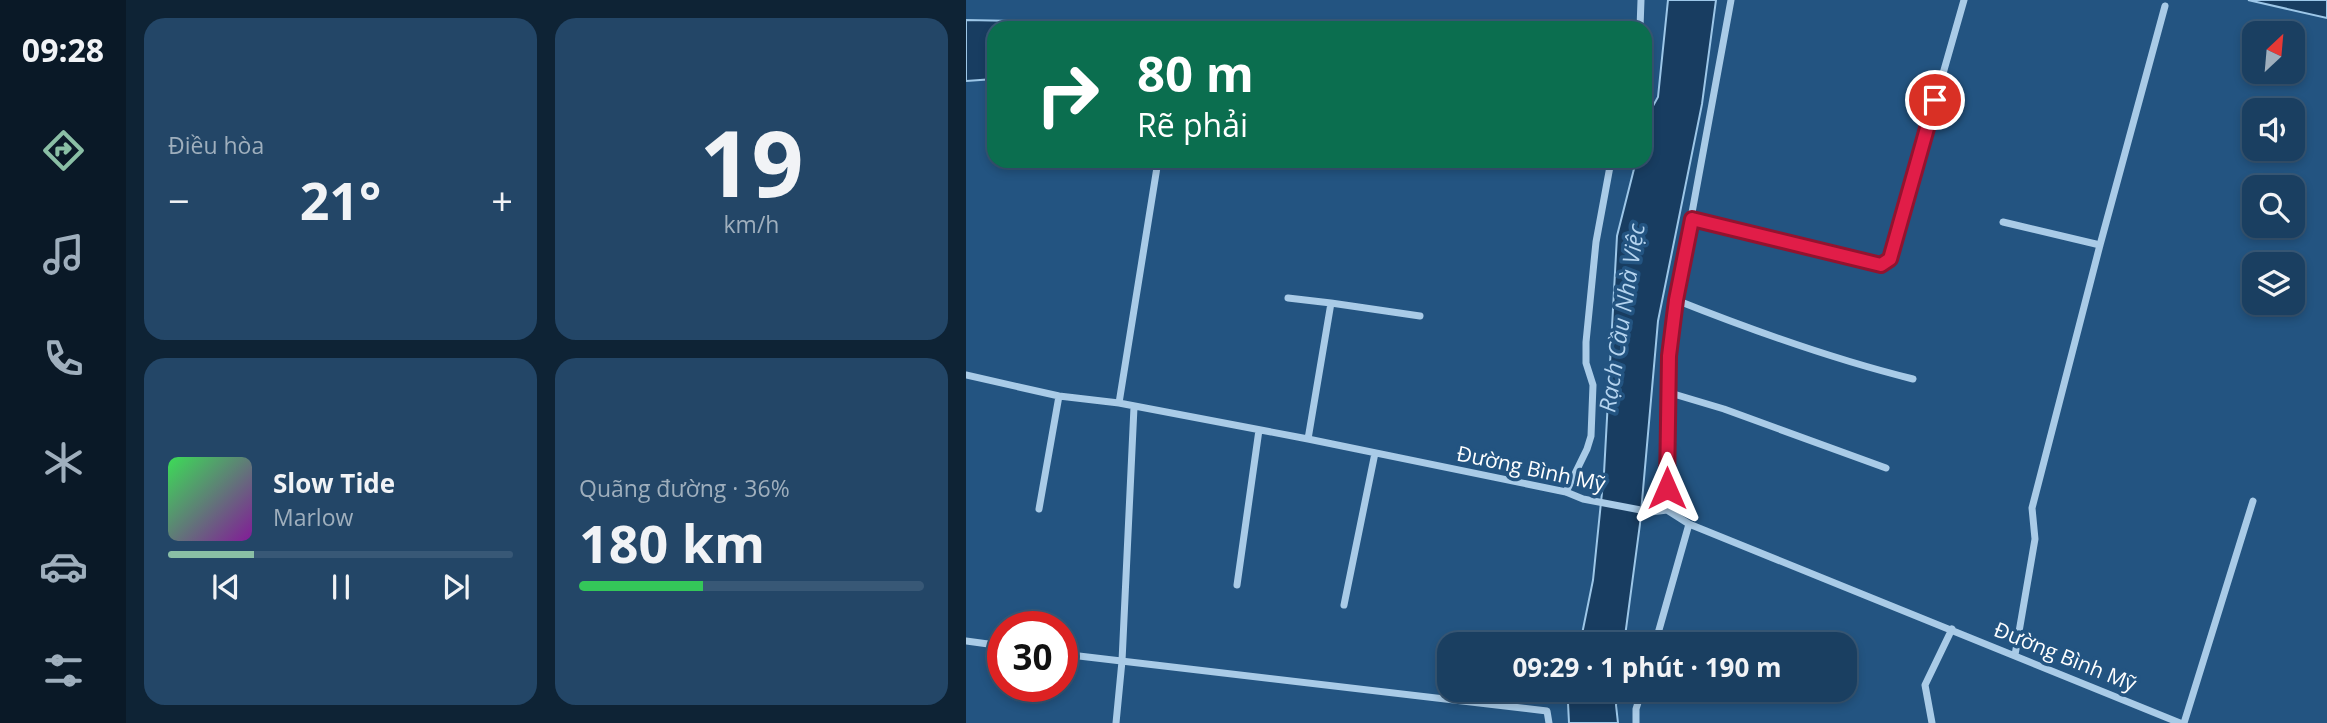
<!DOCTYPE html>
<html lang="vi">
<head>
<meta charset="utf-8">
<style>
	body { margin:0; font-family:"Open Sans",sans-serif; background:#234667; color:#f1f3f6; height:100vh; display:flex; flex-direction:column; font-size:26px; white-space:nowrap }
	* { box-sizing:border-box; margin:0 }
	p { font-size:23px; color:#9fafbd }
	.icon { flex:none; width:38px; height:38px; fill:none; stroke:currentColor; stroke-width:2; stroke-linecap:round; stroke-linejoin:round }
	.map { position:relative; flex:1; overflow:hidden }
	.sheet { display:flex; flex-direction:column; gap:18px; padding:18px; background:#0e2335; width:840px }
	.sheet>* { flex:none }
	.banner { position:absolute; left:21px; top:21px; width:665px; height:147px; border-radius:21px; box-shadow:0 4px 10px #0003,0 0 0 2px #385876; background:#0b6e4f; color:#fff; overflow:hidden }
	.needle { width:46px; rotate:26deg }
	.tools { position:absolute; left:1276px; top:21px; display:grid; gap:14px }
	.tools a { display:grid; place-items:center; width:63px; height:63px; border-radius:14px; background:#1a3f61; box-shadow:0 4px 10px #0003,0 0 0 2px #385876; font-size:35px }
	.speed { position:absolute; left:21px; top:611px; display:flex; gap:14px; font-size:35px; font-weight:700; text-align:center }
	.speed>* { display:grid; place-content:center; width:91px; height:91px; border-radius:50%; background:#1a3f61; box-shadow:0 4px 10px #0003,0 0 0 2px #385876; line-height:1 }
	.speed .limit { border:10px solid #d22; background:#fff; color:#111 }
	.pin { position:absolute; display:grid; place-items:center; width:60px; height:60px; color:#fff; margin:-30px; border:4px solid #fff; border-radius:50%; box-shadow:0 2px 7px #0007 }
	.me { position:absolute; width:77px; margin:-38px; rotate:0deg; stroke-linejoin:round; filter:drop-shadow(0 0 5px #0008) }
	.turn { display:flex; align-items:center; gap:24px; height:147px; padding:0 35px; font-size:32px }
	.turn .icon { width:91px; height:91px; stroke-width:2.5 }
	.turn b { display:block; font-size:49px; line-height:60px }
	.big { font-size:52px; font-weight:700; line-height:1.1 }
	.sheet .widget { flex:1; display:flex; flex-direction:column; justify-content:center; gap:10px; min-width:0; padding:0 24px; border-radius:21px; background:#234667 }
	.sheet .dial { align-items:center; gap:0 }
	.dial b { font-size:91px; line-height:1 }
	.song { display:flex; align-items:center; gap:21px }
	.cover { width:84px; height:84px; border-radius:10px; background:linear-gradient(135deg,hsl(130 70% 55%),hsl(290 70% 35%)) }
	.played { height:7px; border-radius:4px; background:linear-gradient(90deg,#8abfa5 25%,#385876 25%) }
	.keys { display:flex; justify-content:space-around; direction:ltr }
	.heat { display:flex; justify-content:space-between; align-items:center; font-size:38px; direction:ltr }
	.charge { height:10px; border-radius:5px; background:linear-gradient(90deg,#34c759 36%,#385876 0) }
	.sheet .tiles { flex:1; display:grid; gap:18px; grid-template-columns:repeat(2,1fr) }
	.trip { position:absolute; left:471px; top:632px; width:420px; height:70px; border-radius:21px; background:#1a3f61; box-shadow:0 4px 10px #0003,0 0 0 2px #385876; font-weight:700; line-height:70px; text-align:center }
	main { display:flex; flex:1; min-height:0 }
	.dock { display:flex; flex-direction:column; width:126px; justify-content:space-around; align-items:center; background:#0a1927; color:#9fafbd }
	.dock .icon { width:49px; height:49px }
	.dock .active { color:#8abfa5 }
	.dock b { font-size:32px; color:#f1f3f6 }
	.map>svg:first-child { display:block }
</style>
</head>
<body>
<main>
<nav class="dock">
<b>09:28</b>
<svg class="icon active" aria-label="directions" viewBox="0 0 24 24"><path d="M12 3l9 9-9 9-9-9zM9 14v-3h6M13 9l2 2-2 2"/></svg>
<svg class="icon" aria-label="music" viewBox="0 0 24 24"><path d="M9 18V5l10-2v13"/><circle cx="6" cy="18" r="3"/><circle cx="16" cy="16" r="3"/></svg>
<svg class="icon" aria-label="phone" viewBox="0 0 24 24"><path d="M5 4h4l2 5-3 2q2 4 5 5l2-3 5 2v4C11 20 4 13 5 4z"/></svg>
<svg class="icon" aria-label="climate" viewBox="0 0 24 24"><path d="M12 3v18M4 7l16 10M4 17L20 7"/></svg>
<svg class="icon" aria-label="car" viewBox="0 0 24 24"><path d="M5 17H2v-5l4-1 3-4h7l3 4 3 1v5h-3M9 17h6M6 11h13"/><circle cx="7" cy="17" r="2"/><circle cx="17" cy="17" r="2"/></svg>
<svg class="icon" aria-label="filters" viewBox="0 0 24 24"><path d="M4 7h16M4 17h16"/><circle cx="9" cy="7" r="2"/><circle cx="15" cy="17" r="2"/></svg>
</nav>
<section class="sheet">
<div class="tiles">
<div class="widget"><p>Điều hòa</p>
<div class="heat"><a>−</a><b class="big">21°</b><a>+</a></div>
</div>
<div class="widget dial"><b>19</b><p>km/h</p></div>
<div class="widget">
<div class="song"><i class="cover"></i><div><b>Slow Tide</b><p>Marlow</p></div></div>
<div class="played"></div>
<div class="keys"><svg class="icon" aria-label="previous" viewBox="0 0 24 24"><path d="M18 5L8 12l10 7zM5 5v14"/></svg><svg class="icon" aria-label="pause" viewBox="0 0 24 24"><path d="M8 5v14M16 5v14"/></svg><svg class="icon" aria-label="next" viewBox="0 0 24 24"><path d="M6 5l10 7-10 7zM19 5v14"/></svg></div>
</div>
<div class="widget"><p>Quãng đường · 36%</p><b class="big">180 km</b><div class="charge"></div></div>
</div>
</section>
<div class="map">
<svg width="1361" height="723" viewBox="0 0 1361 723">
	<rect width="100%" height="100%" fill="#235481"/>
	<path fill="#183d61" stroke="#9dc7e8" stroke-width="2" d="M702 0H750L736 104 692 321 674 524 658 644H614L627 580 638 473 651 236 670 161H679V109L687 106 692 97Z
		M1282 0H1361V18Z
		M0 20 193 24 214 28H28V79L0 81Z
		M605 690H652L650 705 652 723H603L602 703Z"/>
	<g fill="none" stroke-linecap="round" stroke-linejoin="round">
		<path stroke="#a9cbe7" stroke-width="7" d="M674 28 675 0
			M726 219 915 265 924 259 998 0
			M1037 222 1134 245 1199 6
			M322 298 365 303 342 439
			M710 300C788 331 866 359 947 379
			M365 303 454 316
			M0 375 93 396 153 403 342 439 600 492 617 499 685 512 701 510 723 524 1214 723
			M701 392 758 409 920 468
			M153 403 192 161
			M600 492 621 449 625 436 627 385 620 363V342L630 242 645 161
			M73 509 93 396
			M701 510V392L710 300 765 0
			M271 585 293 430
			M378 605 409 453
			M0 641 37 646
			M689 644 723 524
			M96 654 581 711 583 723
			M1049 655 1069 539 1066 508 1134 245
			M150 723 156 661 168 407
			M670 723V709L676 690
			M966 723 959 685 986 629
			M1218 723 1287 501"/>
	</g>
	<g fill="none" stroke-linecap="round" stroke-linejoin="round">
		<defs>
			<path id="route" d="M701 488 703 356 710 300 726 219 915 265 924 259 969 100"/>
		</defs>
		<use href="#route" stroke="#92132f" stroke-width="18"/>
		<use href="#route" stroke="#e11d48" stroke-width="12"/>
	</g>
	<g text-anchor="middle" stroke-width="7" stroke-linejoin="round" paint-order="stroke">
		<g font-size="21" fill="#fff" stroke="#235481">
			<text transform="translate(565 469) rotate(12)" y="7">Đường Bình Mỹ</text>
			<text transform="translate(1099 657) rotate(22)" y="7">Đường Bình Mỹ</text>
		</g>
		<g font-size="23" font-style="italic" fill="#b5d4ef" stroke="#235481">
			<text transform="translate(656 318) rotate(-81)" y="8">Rạch Cầu Nhà Việc</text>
		</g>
	</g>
</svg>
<div class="tools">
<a><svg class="needle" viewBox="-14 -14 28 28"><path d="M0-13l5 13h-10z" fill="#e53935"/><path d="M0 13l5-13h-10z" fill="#9fafbd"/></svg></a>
<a><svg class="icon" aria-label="sound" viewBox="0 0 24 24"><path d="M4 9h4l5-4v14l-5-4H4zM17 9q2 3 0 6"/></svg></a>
<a><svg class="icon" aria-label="search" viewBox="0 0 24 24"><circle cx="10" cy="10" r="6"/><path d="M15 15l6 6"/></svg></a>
<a><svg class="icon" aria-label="layers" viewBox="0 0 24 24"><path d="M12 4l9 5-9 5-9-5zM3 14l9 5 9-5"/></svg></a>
</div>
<div class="speed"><div class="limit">30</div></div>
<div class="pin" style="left:969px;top:100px;background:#d93025"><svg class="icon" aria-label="arrive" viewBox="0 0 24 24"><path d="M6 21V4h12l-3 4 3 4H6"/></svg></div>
<svg class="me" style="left:701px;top:488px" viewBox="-20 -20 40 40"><path d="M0-17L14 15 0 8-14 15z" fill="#e11d48" stroke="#fff" stroke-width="4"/></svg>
<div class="trip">09:29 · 1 phút · 190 m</div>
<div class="banner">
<div class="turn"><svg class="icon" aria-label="right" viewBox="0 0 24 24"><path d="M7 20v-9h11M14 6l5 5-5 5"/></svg><div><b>80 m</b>Rẽ phải</div></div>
</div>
</div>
</main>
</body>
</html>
